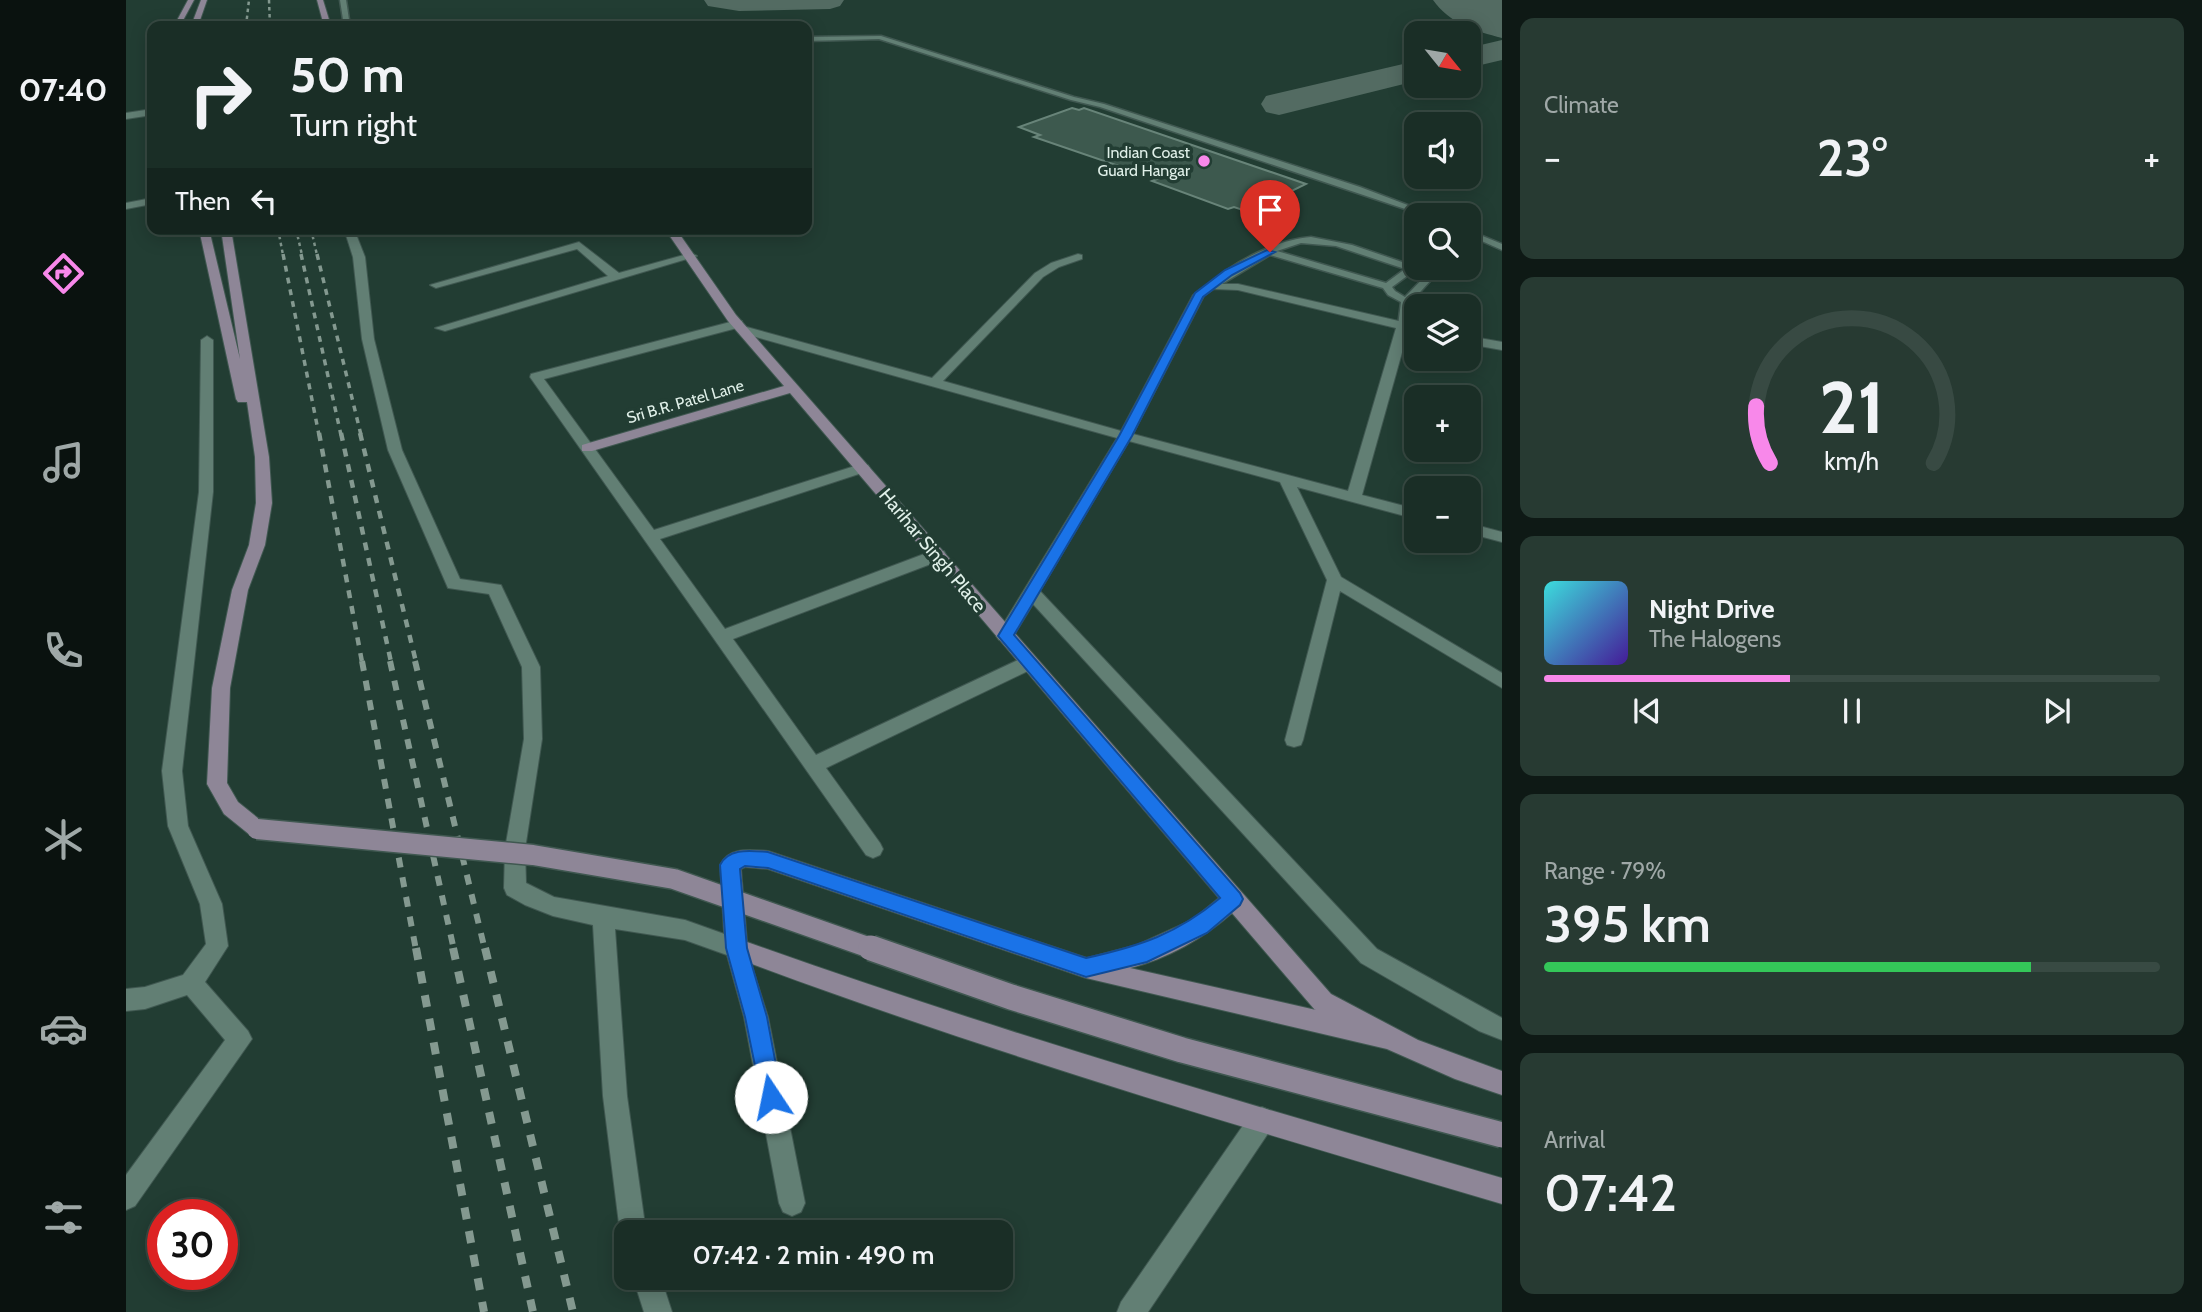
<!DOCTYPE html>
<html lang="en">
<head>
<meta charset="utf-8">
<style>
	body { margin:0; font-family:Cabin,sans-serif; background:#273a32; color:#f1f3f6; height:100vh; display:flex; flex-direction:column; font-size:26px; white-space:nowrap }
	* { box-sizing:border-box; margin:0 }
	p { font-size:23px; color:#9fa8a7 }
	.icon { flex:none; width:38px; height:38px; fill:none; stroke:currentColor; stroke-width:2; stroke-linecap:round; stroke-linejoin:round }
	.map { position:relative; flex:1; overflow:hidden }
	.side { display:flex; flex-direction:column; gap:18px; padding:18px; background:#0e1915; width:700px }
	.side>* { flex:none }
	.hud { position:absolute; left:21px; top:21px; width:665px; height:214px; border-radius:14px; box-shadow:0 4px 18px #0003,0 0 0 2px #384a43; background:#1a2e26; color:#f1f3f6; overflow:hidden }
	.needle { width:46px; rotate:120deg }
	.controls { position:absolute; left:1278px; top:21px; display:grid; gap:14px }
	.controls a { display:grid; place-items:center; width:77px; height:77px; border-radius:14px; background:#1a2e26; box-shadow:0 4px 18px #0003,0 0 0 2px #384a43; font-size:35px }
	.speed { position:absolute; left:21px; top:1199px; display:flex; gap:14px; font-size:35px; font-weight:700; text-align:center }
	.speed>* { display:grid; place-content:center; width:91px; height:91px; border-radius:50%; background:#1a2e26; box-shadow:0 4px 18px #0003,0 0 0 2px #384a43; line-height:1 }
	.speed .limit { border:10px solid #d22; background:#fff; color:#111 }
	.pin { position:absolute; display:grid; place-items:center; width:60px; height:60px; color:#fff; margin:-72px -30px; border-radius:50% 50% 50% 0; rotate:-45deg; box-shadow:0 0 7px #0007 }
	.pin .icon { rotate:45deg }
	.me { position:absolute; width:77px; margin:-38px; rotate:349deg; stroke-linejoin:round; filter:drop-shadow(0 0 5px #0008) }
	.turn { display:flex; align-items:center; gap:24px; height:147px; padding:0 28px; font-size:32px }
	.turn .icon { width:91px; height:91px; stroke-width:2.5 }
	.turn b { display:block; font-size:49px; line-height:60px }
	.then { display:flex; align-items:center; height:66px; padding:0 28px; background:#0003; gap:14px; font-size:26px }
	.big { font-size:52px; font-weight:600; line-height:1.1 }
	.side .tile { flex:1; display:flex; flex-direction:column; justify-content:center; gap:10px; min-width:0; padding:0 24px; border-radius:14px; background:#273a32 }
	.side .dial { align-items:center; gap:0 }
	.dial svg { height:182px; overflow:visible; fill:none; stroke:#384a43; stroke-width:7; stroke-linecap:round; text-anchor:middle }
	.dial text { fill:#f1f3f6; stroke:none }
	.song { display:flex; align-items:center; gap:21px }
	.cover { width:84px; height:84px; border-radius:10px; background:linear-gradient(135deg,hsl(180 70% 55%),hsl(260 70% 35%)) }
	.played { height:7px; border-radius:4px; background:linear-gradient(90deg,#f888ea 40%,#384a43 40%) }
	.keys { display:flex; justify-content:space-around; direction:ltr }
	.heat { display:flex; justify-content:space-between; align-items:center; font-size:38px; direction:ltr }
	.charge { height:10px; border-radius:5px; background:linear-gradient(90deg,#34c759 79%,#384a43 0) }
	.trip { position:absolute; left:488px; top:1220px; width:399px; height:70px; border-radius:14px; background:#1a2e26; box-shadow:0 4px 18px #0003,0 0 0 2px #384a43; font-weight:600; line-height:70px; text-align:center }
	main { display:flex; flex:1; min-height:0 }
	.dock { display:flex; flex-direction:column; width:126px; justify-content:space-around; align-items:center; background:#0a120f; color:#9fa8a7 }
	.dock .icon { width:49px; height:49px }
	.dock .selected { color:#f888ea }
	.dock b { font-size:32px; color:#f1f3f6 }
	.map>svg:first-child { display:block }
</style>
</head>
<body>
<main>
<nav class="dock">
<b>07:40</b>
<svg class="icon selected" aria-label="directions" viewBox="0 0 24 24"><path d="M12 3l9 9-9 9-9-9zM9 14v-3h6M13 9l2 2-2 2"/></svg>
<svg class="icon" aria-label="music" viewBox="0 0 24 24"><path d="M9 18V5l10-2v13"/><circle cx="6" cy="18" r="3"/><circle cx="16" cy="16" r="3"/></svg>
<svg class="icon" aria-label="phone" viewBox="0 0 24 24"><path d="M5 4h4l2 5-3 2q2 4 5 5l2-3 5 2v4C11 20 4 13 5 4z"/></svg>
<svg class="icon" aria-label="climate" viewBox="0 0 24 24"><path d="M12 3v18M4 7l16 10M4 17L20 7"/></svg>
<svg class="icon" aria-label="car" viewBox="0 0 24 24"><path d="M5 17H2v-5l4-1 3-4h7l3 4 3 1v5h-3M9 17h6M6 11h13"/><circle cx="7" cy="17" r="2"/><circle cx="17" cy="17" r="2"/></svg>
<svg class="icon" aria-label="filters" viewBox="0 0 24 24"><path d="M4 7h16M4 17h16"/><circle cx="9" cy="7" r="2"/><circle cx="15" cy="17" r="2"/></svg>
</nav>
<div class="map">
<svg width="1376" height="1312" viewBox="0 0 1376 1312">
	<rect width="100%" height="100%" fill="#223d33"/>
	<g fill="none" stroke-linecap="round" stroke-linejoin="round">
		<path fill="#536b62" fill-rule="evenodd" d="M578 0H718L714 6 704 9 613 11 582 6Z
			M1376 40V60L1342 68V48Z
			M1290 61V81L1153 115 1140 112 1135 104 1140 96Z"/>
		<path fill="#536b62" fill-rule="evenodd" d="M1307 0H1376V38C1349 31 1324 24 1307 0Z"/>
	</g>
	<path fill="#3d594e" stroke="#688479" stroke-width="2" d="M946 108 953 110 958 108 1180 184 1123 212 1108 207 1102 209 1026 181 1031 179 908 137 914 135 893 127Z"/>
	<g fill="none" stroke-linecap="round" stroke-linejoin="round">
		<defs>
			<path id="lane" d="M214 0H220L224 26H218Z
				M755 36 948 97 978 104 1234 187 1308 215H1297L974 107 945 100 753 39 681 41V37Z
				M1342 230 1376 244V250L1342 235Z
				M1185 237 1226 245 1285 265 1290 264V268H1292L1266 287 1269 291 1279 297 1307 268H1316L1285 302 1282 326 1277 329 1272 326 1275 302 1262 295 1257 288 1144 255 1091 287 1083 285C1108 261 1150 240 1185 237ZM1175 243 1210 246 1279 269 1260 283 1151 251Z"/>
			<path id="street" d="M26 109V115L0 119V113Z
				M26 198V204L0 209V203Z
				M218 229H228L239 257 248 339 276 450 334 579 375 585 414 667 416 739 399 849 400 883 428 897 559 920 618 941 642 1017 679 1203 675 1212 666 1216 657 1212 653 1203 618 1017 601 955 559 940 489 929 501 1096 520 1232H500V1243L498 1241 494 1232 477 1096 467 925 427 916 399 905 381 895 378 888 379 849 398 739 396 667 363 594 322 588 262 450 236 339 227 257Z
				M453 242 493 273 565 253 571 256 319 331 309 328 482 276 451 249 310 288 304 285Z
				M952 254 956 255V259L933 267 917 277 817 381 995 431 1067 295 1082 284H1112L1290 325V333L1282 331 1236 495 1290 509V519L1171 487 1215 577 1376 673V688L1214 591 1177 740 1175 745 1168 747 1161 745 1159 740 1201 580 1154 482 1003 441 914 591 1251 949 1376 1018V1040L1353 1031 1235 963 907 604 885 640H873L870 636 991 438 612 332 611 328 418 379 528 530 732 465H742L744 468 742 471 534 539 599 629 806 551H818L820 555 818 559 607 639 690 755 896 658H908L911 663 908 668 700 768 754 843 757 849 754 855 747 858 740 855 404 377 405 374 612 320 616 321 617 326 806 378 909 273 925 263ZM1088 289 1112 290 1270 328 1222 491 1007 434 1078 296Z
				M81 336 87 340V492L56 771 62 826 96 904 102 946 79 982 122 1031 126 1039 9 1206 0 1210V1175L99 1040 61 995 19 1009 0 1011V989L19 987 57 975 80 944 74 904 42 826 36 771 73 492 75 340Z
				M1342 336 1376 342V350L1342 344Z
				M1342 523 1376 532V542L1342 533Z
				M1136 1107 1145 1111 1149 1120 1145 1129 1022 1312H991L995 1302 1127 1111Z
				M507 1278H535L546 1312H518Z"/>
			<path id="secondary" d="M62 0H68L54 26H48Z
				M75 0H81L72 26H65Z
				M191 0H197L205 26H198Z
				M73 229H83L114 359 95 229H105L143 457 146 503 139 545 122 590 104 688 101 783 112 802 138 823 141 829 138 835 131 837 124 835 98 814 81 784 86 688 106 590 123 545 130 503 129 457 121 402H112L110 399Z
				M539 229H550L610 315 1205 994 1292 1040 1376 1071V1095L1329 1079 1261 1049 960 978 642 869 619 867 615 869 621 942C869 1031 1122 1104 1376 1178V1204C1116 1127 856 1051 602 955L599 948 594 865C603 846 625 850 642 851L961 958 1011 945 1066 920 1093 898 664 393 466 451H456V445L658 386 602 321ZM1106 913 1189 1010H1190L1004 968C1041 959 1078 938 1106 913Z"/>
		</defs>
		<use href="#lane" stroke="#405851" stroke-width="3"/>
		<use href="#street" stroke="#405851" stroke-width="2"/>
		<use href="#secondary" stroke="#405851" stroke-width="2"/>
		<use href="#lane" fill="#627f74" fill-rule="evenodd"/>
		<use href="#street" fill="#627f74" fill-rule="evenodd"/>
		<use href="#secondary" fill="#8e8697" fill-rule="evenodd"/>
		<path stroke="#849990" stroke-width="2.5" stroke-dasharray="3.5 3.5" stroke-linecap="butt" d="M143 0 144 26
			M120 26 123 0
			M152 229 157 255
			M170 229 176 255
			M185 229 191 255"/>
		<path stroke="#849990" stroke-width="3.5" stroke-dasharray="6 6" stroke-linecap="butt" d="M157 254 193 435
			M175 254 215 435
			M191 254 235 435"/>
		<path stroke="#849990" stroke-width="4.5" stroke-dasharray="8 8" stroke-linecap="butt" d="M193 433 236 662
			M215 433 265 662
			M234 433 290 662"/>
		<path stroke="#849990" stroke-width="6" stroke-dasharray="10 10" stroke-linecap="butt" d="M236 661 290 950
			M264 661 328 950
			M289 661 359 950"/>
		<path stroke="#849990" stroke-width="8" stroke-dasharray="12 12" stroke-linecap="butt" d="M290 948 358 1312
			M327 948 407 1312
			M359 948 447 1312"/>
		<defs>
			<path id="secondary-bridge-far1" d="M131 829 407 855 548 879 750 950"/>
			<path id="secondary-bridge" d="M745 948 885 997 1056 1050 1376 1135"/>
		</defs>
		<use href="#secondary-bridge-far1" stroke="#405851" stroke-width="23" stroke-linecap="butt"/>
		<use href="#secondary-bridge" stroke="#405851" stroke-width="28" stroke-linecap="butt"/>
		<use href="#secondary-bridge-far1" stroke="#8e8697" stroke-width="20"/>
		<use href="#secondary-bridge" stroke="#8e8697" stroke-width="25"/>
	</g>
	<path fill="#1a73e8" stroke="#114b97" stroke-width="2" d="M1141 250 1149 252 1106 275 1077 297 1006 436 888 635 1114 893 1117 899 1114 905 1081 933 1021 962 960 977 642 868 619 866 614 869 621 948 641 1017 656 1097 653 1105 645 1108 637 1105 619 1017 600 948 594 865C603 847 626 851 642 852L960 958C1014 946 1051 934 1094 898L872 636 993 436 1069 293 1099 270Z"/>
	<circle fill="#f888ea" stroke="#223d33" stroke-width="2.5" cx="1078" cy="161" r="7"/>
	<g text-anchor="middle" stroke-width="7" stroke-linejoin="round" paint-order="stroke">
		<g font-size="16" fill="#e0f0e9" stroke="#223d33" text-anchor="end">
			<text x="1064" y="158">Indian Coast<tspan x="1064" dy="18">Guard Hangar</tspan></text>
		</g>
		<g font-size="16" fill="#e0f0e9" stroke="#223d33">
			<text transform="translate(559 401) rotate(-16)" y="6">Sri B.R. Patel Lane</text>
		</g>
		<g font-size="19" fill="#e0f0e9" stroke="#223d33">
			<text transform="translate(807 550) rotate(50)" y="7">Harihar Singh Place</text>
		</g>
	</g>
</svg>
<div class="controls">
<a><svg class="needle" viewBox="-14 -14 28 28"><path d="M0-13l5 13h-10z" fill="#e53935"/><path d="M0 13l5-13h-10z" fill="#9fa8a7"/></svg></a>
<a><svg class="icon" aria-label="sound" viewBox="0 0 24 24"><path d="M4 9h4l5-4v14l-5-4H4zM17 9q2 3 0 6"/></svg></a>
<a><svg class="icon" aria-label="search" viewBox="0 0 24 24"><circle cx="10" cy="10" r="6"/><path d="M15 15l6 6"/></svg></a>
<a><svg class="icon" aria-label="layers" viewBox="0 0 24 24"><path d="M12 4l9 5-9 5-9-5zM3 14l9 5 9-5"/></svg></a>
<a>+</a>
<a>−</a>
</div>
<div class="speed"><div class="limit">30</div></div>
<div class="pin" style="left:1144px;top:252px;background:#d93025"><svg class="icon" aria-label="arrive" viewBox="0 0 24 24"><path d="M6 21V4h12l-3 4 3 4H6"/></svg></div>
<svg class="me" style="left:645px;top:1097px" viewBox="-20 -20 40 40"><circle r="19" fill="#fff"/><path d="M0-13L10 11 0 6-10 11z" fill="#1a73e8"/></svg>
<div class="trip">07:42 · 2 min · 490 m</div>
<div class="hud">
<div class="turn"><svg class="icon" aria-label="right" viewBox="0 0 24 24"><path d="M7 20v-9h11M14 6l5 5-5 5"/></svg><div><b>50 m</b>Turn right</div></div>
<div class="then">Then<svg class="icon" aria-label="left" viewBox="0 0 24 24"><path d="M17 20v-9H6M10 6l-5 5 5 5"/></svg></div>
</div>
</div>
<section class="side">
<div class="tile"><p>Climate</p>
<div class="heat"><a>−</a><b class="big">23°</b><a>+</a></div>
</div>
<div class="tile dial"><svg viewBox="0 0 100 80">
<path d="M14 69A42 42 0 1 1 86 69"/>
<path d="M14 69A42 42 0 0 1 8 44" stroke="#f888ea"/>
<text x="50" y="56" font-size="32" font-weight="700">21</text>
<text x="50" y="72" font-size="11">km/h</text>
</svg></div>
<div class="tile">
<div class="song"><i class="cover"></i><div><b>Night Drive</b><p>The Halogens</p></div></div>
<div class="played"></div>
<div class="keys"><svg class="icon" aria-label="previous" viewBox="0 0 24 24"><path d="M18 5L8 12l10 7zM5 5v14"/></svg><svg class="icon" aria-label="pause" viewBox="0 0 24 24"><path d="M8 5v14M16 5v14"/></svg><svg class="icon" aria-label="next" viewBox="0 0 24 24"><path d="M6 5l10 7-10 7zM19 5v14"/></svg></div>
</div>
<div class="tile"><p>Range · 79%</p><b class="big">395 km</b><div class="charge"></div></div>
<div class="tile"><p>Arrival</p><b class="big">07:42</b></div>
</section>
</main>
</body>
</html>
